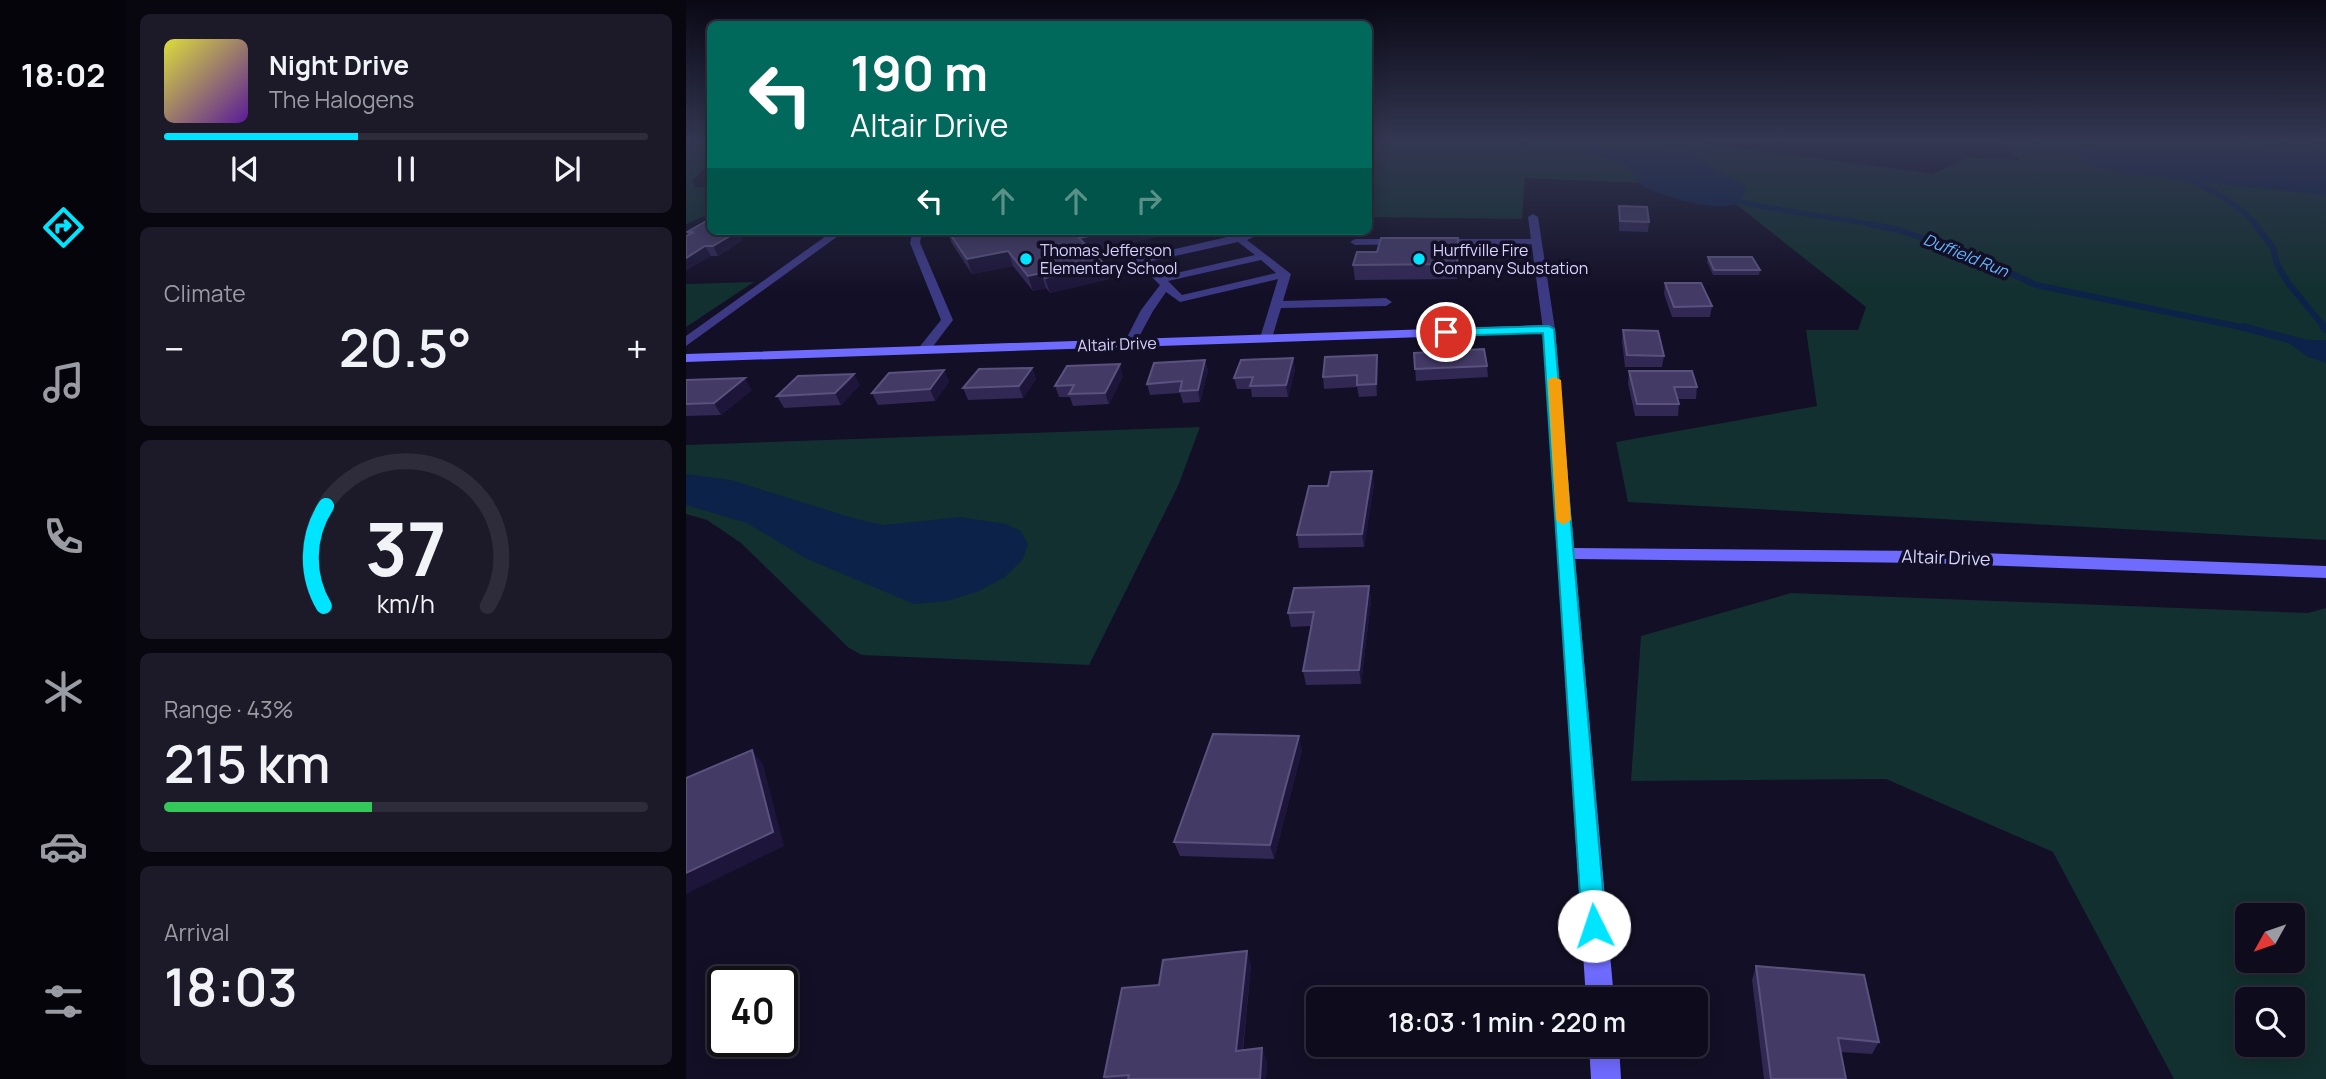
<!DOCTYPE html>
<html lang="en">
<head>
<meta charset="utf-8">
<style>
	body { margin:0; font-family:Manrope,sans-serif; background:#1c1929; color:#f1f3f6; height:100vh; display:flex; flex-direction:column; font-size:26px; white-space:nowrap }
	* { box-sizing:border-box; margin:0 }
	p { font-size:23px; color:#9b9ba3 }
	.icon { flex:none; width:38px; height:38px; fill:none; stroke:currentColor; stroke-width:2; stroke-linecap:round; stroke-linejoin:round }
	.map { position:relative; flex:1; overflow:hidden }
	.side { display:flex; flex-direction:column; gap:14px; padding:14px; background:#08060f; width:560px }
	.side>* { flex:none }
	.banner { position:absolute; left:21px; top:21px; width:665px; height:214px; border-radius:10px; box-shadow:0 4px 18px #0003,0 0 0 2px #2e2b3b; background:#00695c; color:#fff; overflow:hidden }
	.needle { width:46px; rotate:230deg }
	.fabs { position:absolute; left:1549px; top:903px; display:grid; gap:14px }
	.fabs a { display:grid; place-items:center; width:70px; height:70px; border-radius:10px; background:#0e0b1c; box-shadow:0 4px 18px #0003,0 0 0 2px #2e2b3b; font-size:35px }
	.speed { position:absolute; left:21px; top:966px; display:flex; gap:14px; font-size:35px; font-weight:700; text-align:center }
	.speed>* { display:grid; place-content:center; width:91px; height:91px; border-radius:50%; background:#0e0b1c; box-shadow:0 4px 18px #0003,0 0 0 2px #2e2b3b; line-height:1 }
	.speed .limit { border:4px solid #111; border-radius:10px; background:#fff; color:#111 }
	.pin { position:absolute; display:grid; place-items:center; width:60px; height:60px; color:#fff; margin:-30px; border:4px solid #fff; border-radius:50%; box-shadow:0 2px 7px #0007 }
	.me { position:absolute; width:77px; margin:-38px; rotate:356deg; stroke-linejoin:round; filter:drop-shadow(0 0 5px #0008) }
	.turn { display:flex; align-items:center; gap:24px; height:147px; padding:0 28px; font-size:32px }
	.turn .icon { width:91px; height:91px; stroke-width:2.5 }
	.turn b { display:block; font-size:49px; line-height:60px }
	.lanes { display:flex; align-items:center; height:66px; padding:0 28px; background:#0003; justify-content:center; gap:35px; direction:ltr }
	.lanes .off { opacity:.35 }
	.big { font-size:52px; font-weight:600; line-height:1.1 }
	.side .card { flex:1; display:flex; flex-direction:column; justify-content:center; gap:10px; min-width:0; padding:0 24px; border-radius:10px; background:#1c1929 }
	.side .dial { align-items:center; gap:0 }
	.dial svg { height:182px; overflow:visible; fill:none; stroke:#2e2b3b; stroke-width:7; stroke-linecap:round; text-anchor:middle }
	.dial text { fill:#f1f3f6; stroke:none }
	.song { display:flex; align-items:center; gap:21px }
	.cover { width:84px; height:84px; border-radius:10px; background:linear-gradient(135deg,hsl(60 70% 55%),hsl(270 70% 35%)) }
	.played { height:7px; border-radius:4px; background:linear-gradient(90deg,#00e5ff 40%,#2e2b3b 40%) }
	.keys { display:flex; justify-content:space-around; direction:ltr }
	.heat { display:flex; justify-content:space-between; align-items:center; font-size:38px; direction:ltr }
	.charge { height:10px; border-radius:5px; background:linear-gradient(90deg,#34c759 43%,#2e2b3b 0) }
	.trip { position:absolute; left:620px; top:987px; width:402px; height:70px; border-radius:10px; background:#0e0b1c; box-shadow:0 4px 18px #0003,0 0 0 2px #2e2b3b; font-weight:600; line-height:70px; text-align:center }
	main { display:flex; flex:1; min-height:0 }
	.tabs { display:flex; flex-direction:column; width:126px; justify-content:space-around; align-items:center; background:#06040b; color:#9b9ba3 }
	.tabs .icon { width:49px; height:49px }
	.tabs .active { color:#00e5ff }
	.tabs b { font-size:32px; color:#f1f3f6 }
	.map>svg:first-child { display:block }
</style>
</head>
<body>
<main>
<nav class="tabs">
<b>18:02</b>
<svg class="icon active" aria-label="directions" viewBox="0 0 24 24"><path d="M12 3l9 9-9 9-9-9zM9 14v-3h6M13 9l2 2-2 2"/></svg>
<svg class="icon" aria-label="music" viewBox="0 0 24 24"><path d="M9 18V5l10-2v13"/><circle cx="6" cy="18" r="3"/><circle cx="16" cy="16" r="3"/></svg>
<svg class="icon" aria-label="phone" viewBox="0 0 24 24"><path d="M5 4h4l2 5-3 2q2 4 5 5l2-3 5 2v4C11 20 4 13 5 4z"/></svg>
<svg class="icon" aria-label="climate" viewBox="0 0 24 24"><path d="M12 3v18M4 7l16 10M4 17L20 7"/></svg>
<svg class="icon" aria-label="car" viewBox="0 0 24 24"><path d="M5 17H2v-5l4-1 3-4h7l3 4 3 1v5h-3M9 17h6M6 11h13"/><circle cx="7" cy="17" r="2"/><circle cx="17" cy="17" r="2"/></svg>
<svg class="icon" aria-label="filters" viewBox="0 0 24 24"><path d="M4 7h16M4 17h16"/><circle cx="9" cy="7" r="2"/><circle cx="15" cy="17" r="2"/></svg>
</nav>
<section class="side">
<div class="card">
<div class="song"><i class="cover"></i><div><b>Night Drive</b><p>The Halogens</p></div></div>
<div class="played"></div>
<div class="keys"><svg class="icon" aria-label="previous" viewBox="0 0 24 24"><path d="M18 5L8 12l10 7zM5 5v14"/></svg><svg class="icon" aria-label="pause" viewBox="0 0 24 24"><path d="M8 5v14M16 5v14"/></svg><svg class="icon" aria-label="next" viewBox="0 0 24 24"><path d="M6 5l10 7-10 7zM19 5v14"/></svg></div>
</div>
<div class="card"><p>Climate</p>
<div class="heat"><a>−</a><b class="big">20.5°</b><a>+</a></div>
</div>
<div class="card dial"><svg viewBox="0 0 100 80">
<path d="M14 69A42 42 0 1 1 86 69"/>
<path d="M14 69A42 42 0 0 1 15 25" stroke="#00e5ff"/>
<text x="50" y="56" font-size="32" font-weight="700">37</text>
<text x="50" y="72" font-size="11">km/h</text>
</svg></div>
<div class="card"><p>Range · 43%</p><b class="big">215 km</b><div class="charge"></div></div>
<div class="card"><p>Arrival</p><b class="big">18:03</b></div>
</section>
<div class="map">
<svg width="1640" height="1079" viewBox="0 0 1640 1079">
	<rect width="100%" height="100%" fill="#130f26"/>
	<path fill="#12302f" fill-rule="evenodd" d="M0 142H24V163L6 181 9 187 24 188V214L0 224Z
		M683 142H1008L1248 174 1282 157 1335 160 1315 146V142H1619L1640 146V540L942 502 930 442 1131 406 1120 330H1172L1180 307 1051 205 954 183 839 178 836 219 683 217Z
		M68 282 0 327V284Z
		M514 427 492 486 403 665 176 655 163 648 55 543 21 520 0 514V445Z
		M1105 593 1622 613 1640 608V1079H1488L1367 852 1200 779 945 781 955 636ZM1561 915H1606V961H1561ZM1561 999H1606V1045H1561Z"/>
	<path fill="#0c2248" d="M878 142C919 142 974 137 1011 157 1017 160 1022 166 1028 170 1038 177 1052 177 1060 188L1053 203C1033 213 976 197 957 186 948 181 949 170 940 166 920 155 896 155 878 142Z
		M1416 142H1546L1640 154V195L1436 173 1412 167 1388 153 1414 147Z
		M1609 340H1640V363L1622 357 1604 344 1603 342Z
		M0 474 45 480 170 519 197 525 274 517 320 524 334 530 342 544 337 559 319 577 293 591 261 601 228 604 119 558 61 523 0 505Z"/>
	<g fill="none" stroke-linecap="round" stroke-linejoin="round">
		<path stroke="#0c2248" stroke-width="5" d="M1493 174C1520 188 1551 201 1570 225
			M1044 199C1092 212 1142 216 1191 225"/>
		<path stroke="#0c2248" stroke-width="6" d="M1183 224 1209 229 1277 251 1350 285 1564 329
			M1569 224 1587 248 1591 264 1602 283 1640 329"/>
		<path stroke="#0c2248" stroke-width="8" d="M1557 327 1640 349
			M1638 327 1640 329"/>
		<path fill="#3d3a85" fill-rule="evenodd" d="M232 231H245L235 237 234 243 267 320 242 353 237 354 231 350 255 320 224 243 226 234Z
			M567 231H581L561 240 605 274 597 301 700 298 706 302 700 306 595 308 586 338 580 342 574 338 592 279 494 302 480 292 467 311 448 346H440L438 343 455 310 474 285 450 262V258ZM552 242 569 255 477 276 462 262ZM575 260 590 273 496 295 482 281Z
			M717 239 721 240V244L669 245 664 242 669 239Z
			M850 239 854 240V244L749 245 744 242 749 239Z"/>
		<path fill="#3d3a85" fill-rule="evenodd" d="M847 214 852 217 869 329 863 333 857 329 842 217Z
			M147 231H159L0 346V336Z"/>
		<path fill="#6f6bff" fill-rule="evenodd" d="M863 325 869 329 888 548 1239 551 1640 566V578L1239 563 889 559 928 999H900L857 333 0 362V354Z
			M903 1045H933L935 1079H905Z"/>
	</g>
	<path fill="#312854" d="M933 206 963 222 962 232 933 231Z
		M24 214V231L53 234 57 240 32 256H25L2 235 1 232 23 220 21 215Z
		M261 231H498L405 251 419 265 423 279 364 293 360 288 347 291 327 266 286 274 265 242Z
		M773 252 771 279 669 280 667 265Z
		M1022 257 1074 270 1073 275H1027L1021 262Z
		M979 283 1026 306 1024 317H986L978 294Z
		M937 330 978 356 976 367H939L936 341Z
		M728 353 801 366 802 377 730 381Z
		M691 355 692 366 691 396 673 397 671 387 638 389 637 377Z
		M607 358 609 370 602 397H566L565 389H551L548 378Z
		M519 360 522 371 514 402 497 403 494 393 464 395 461 384Z
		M346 368 350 379 337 398 282 400 277 388Z
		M258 370 263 382 249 401 192 405 186 393Z
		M943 371 1011 387 1010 399H992L993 404 992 416H949L942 383Z
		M437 376 423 404 387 406 384 397H373L369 386Z
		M0 380 66 390 35 415 0 416Z
		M174 385 155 405 98 408 91 396Z
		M688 484 678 547 613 548 611 535Z
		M683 586 685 600 675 684 620 685 617 671 625 626 605 627 602 613Z
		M616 750 588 859 494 856 488 842Z
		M565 965 557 1050 581 1061 580 1079H419L418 1077 473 985Z
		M1070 966 1193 1042 1186 1054 1155 1052 1160 1079H1078L1066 980Z"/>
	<path fill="#1d163a" d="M38 231H57L53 234 57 240 32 256 27 246Z
		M427 231H498L397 252 393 238Z
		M772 238 773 252 771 279V264Z
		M19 246 25 256 0 271V258Z
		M322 251 327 266 286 274 281 259Z
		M419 265 423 279 364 293 359 278Z
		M355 273 360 288 347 291 342 276Z
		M691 355 692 366 691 396 690 384Z
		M607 358 609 370 602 397 600 385Z
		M519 360 522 371 514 402 512 390Z
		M434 364 437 376 423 404 419 393Z
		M346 368 350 379 337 398 333 386Z
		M258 370 263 382 249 401 244 389Z
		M168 374 174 385 155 405 149 393Z
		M59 378 66 390 35 415 28 403Z
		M686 471 688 484 678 547 676 534Z
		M683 586 685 600 675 684 673 670Z
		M613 736 616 750 588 859 584 845Z
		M66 750 77 764 98 846 0 894V873Z
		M561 951 565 965 555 1064 550 1051Z
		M576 1048 581 1061 580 1079H574Z"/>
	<path fill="#433a66" stroke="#5a527e" stroke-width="2" d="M933 206 961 207 963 222 934 221Z
		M24 219V231H52L27 246H19L0 258V236L8 232H1Z
		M262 231H427L393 238 419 265 359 278 355 273 342 276 322 251 281 259Z
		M695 238H772L771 264 667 265 671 252H691Z
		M1022 257H1066L1074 270H1028Z
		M979 283H1015L1026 306 988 307Z
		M937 330 972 331 978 356 941 355Z
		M798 349 801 366 729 369 728 353Z
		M691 355 690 384 671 385V375L637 377 639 357Z
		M607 358 600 385 564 386 567 377 548 378 555 360Z
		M519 360 512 390 494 391 496 381 461 384 468 363Z
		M434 364 419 393 383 394 388 385 369 386 381 366Z
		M346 368 333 386 277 388 293 369Z
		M258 370 244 389 186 393 203 373Z
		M943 371H1006L1011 387H988L993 404H951Z
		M168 374 149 393 91 396 112 376Z
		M59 378 28 403 0 404V380Z
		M686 471 676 534 611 535 623 486H642L645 472Z
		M683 586 673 670 617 671 628 612 602 613 608 588Z
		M527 734 613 736 584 845 488 842Z
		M66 750 87 832 0 873V778Z
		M561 951 550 1051 576 1048 574 1079H442L443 1075 418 1077 436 988 473 985 477 960Z
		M1070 966 1178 975 1193 1042 1152 1038 1160 1079H1085Z"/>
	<linearGradient id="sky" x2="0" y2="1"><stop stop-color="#0a0815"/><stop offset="0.48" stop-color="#333752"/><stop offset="1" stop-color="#333752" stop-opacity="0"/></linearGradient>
	<rect width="1640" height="293" fill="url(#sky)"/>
	<path fill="#00e5ff" stroke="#0095a6" stroke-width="2" d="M863 326 868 329 920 926 917 934 908 937 900 934 896 926 857 333 760 336 755 332 760 329Z"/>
	<path fill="#f59e0b" d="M868 377 875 380 885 520 877 525 870 520 862 380Z"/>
	<g fill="#00e5ff" stroke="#130f26" stroke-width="2.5">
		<circle cx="340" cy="259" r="7"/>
		<circle cx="733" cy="259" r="7"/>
	</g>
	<g text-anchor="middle" stroke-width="7" stroke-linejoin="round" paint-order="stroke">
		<g font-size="16" fill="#d9d4ff" stroke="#130f26" text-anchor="start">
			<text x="354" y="256">Thomas Jefferson<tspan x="354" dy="18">Elementary School</tspan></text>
			<text x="747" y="256">Hurffville Fire<tspan x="747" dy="18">Company Substation</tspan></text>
		</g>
		<g font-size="16" font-style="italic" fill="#62b6ff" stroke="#130f26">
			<text transform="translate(1280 255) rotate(22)" y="6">Duffield Run</text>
		</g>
		<g font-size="16" fill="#d9d4ff" stroke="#130f26">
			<text transform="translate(431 344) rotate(-2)" y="6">Altair Drive</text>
		</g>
		<g font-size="18" fill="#d9d4ff" stroke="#130f26">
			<text transform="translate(1260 558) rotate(2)" y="6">Altair Drive</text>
		</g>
	</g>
</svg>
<div class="fabs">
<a><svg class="needle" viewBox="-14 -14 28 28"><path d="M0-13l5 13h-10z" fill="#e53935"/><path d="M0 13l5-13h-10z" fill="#9b9ba3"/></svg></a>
<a><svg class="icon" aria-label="search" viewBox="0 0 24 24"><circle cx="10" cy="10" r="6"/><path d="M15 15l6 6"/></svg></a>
</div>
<div class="speed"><div class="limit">40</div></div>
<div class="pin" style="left:760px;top:332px;background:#d93025"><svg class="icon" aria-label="arrive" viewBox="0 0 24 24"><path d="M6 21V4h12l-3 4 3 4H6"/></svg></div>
<svg class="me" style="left:908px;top:926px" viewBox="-20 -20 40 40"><circle r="19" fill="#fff"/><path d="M0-13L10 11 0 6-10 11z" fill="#00e5ff"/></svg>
<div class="trip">18:03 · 1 min · 220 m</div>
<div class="banner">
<div class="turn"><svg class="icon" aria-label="left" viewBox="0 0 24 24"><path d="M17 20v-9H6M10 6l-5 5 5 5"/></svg><div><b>190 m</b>Altair Drive</div></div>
<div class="lanes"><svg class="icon" aria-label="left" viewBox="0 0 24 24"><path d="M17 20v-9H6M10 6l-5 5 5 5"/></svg><svg class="icon off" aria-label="ahead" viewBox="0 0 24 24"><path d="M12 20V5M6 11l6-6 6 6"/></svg><svg class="icon off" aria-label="ahead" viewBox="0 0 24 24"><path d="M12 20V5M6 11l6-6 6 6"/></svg><svg class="icon off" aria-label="right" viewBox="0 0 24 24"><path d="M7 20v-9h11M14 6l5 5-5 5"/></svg></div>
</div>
</div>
</main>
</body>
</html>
